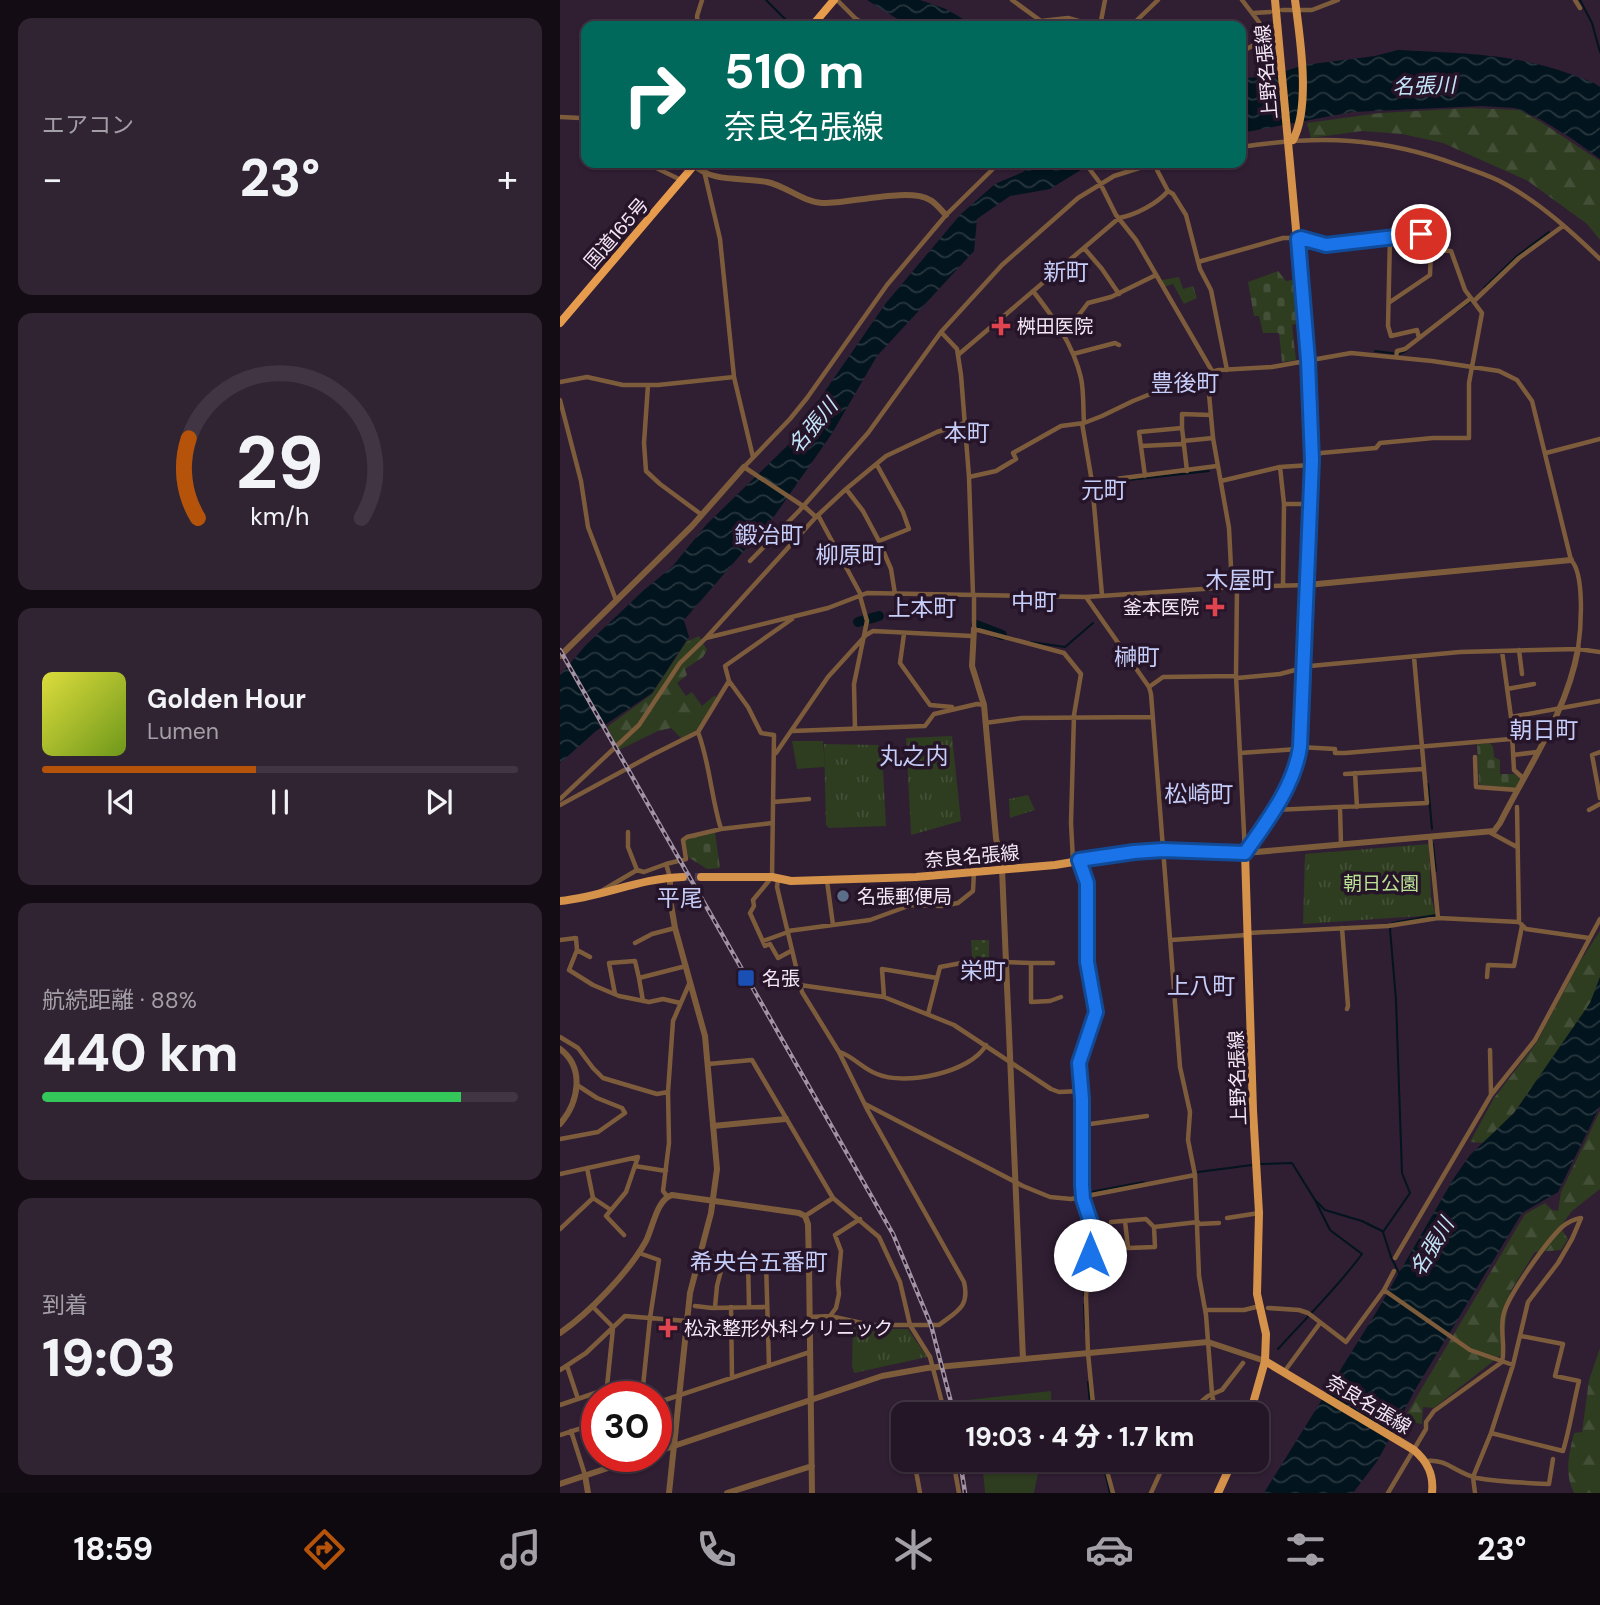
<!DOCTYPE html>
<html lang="ja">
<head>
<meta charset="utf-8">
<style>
	body { margin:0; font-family:"DM Sans","Noto Sans JP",sans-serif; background:#302332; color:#f1f3f6; height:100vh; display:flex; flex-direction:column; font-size:26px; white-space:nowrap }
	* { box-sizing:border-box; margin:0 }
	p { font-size:23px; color:#a39fa7 }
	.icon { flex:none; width:38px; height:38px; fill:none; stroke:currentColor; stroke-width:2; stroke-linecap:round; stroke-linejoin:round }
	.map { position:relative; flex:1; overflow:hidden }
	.sheet { display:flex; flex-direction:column; gap:18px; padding:18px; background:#140c15; width:560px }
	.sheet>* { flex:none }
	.banner { position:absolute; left:21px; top:21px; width:665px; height:147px; border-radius:14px; box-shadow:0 2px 5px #0004,0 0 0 2px #413543; background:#00695c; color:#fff; overflow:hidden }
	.speed { position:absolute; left:21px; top:1381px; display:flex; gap:14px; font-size:35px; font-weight:700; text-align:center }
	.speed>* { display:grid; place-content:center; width:91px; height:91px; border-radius:50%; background:#241626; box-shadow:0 2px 5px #0004,0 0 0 2px #413543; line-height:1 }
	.speed .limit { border:10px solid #d22; background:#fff; color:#111 }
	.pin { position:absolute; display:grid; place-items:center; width:60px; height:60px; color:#fff; margin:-30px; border:4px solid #fff; border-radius:50%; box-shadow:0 2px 7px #0007 }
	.me { position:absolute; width:77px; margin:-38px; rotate:0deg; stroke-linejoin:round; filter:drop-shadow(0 0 5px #0008) }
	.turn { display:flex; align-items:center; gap:24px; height:147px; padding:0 28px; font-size:32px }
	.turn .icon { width:91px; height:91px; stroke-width:2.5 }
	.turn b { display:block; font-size:49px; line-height:60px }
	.big { font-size:52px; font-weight:800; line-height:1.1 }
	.sheet .tile { flex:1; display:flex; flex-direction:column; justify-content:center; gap:10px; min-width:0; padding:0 24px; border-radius:14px; background:#302332 }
	.sheet .dial { align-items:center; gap:0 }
	.dial svg { height:182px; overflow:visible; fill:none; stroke:#413543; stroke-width:7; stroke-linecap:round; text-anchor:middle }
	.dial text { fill:#f1f3f6; stroke:none }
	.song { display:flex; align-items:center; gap:21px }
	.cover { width:84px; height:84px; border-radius:10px; background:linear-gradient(135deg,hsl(60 70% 55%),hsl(80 70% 35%)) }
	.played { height:7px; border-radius:4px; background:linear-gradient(90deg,#b45309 45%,#413543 45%) }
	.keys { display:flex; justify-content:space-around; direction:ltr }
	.heat { display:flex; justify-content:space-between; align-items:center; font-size:38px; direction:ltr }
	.charge { height:10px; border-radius:5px; background:linear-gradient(90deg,#34c759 88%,#413543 0) }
	.trip { position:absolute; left:331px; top:1402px; width:378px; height:70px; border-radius:14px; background:#241626; box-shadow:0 2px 5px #0004,0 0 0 2px #413543; font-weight:800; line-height:70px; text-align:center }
	.tabs { display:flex; height:112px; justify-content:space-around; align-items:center; background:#0e090f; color:#a39fa7 }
	.tabs .icon { width:49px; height:49px }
	.tabs .on { color:#b45309 }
	.tabs b { font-size:32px; color:#f1f3f6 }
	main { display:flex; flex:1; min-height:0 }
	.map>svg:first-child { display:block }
</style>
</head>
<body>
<main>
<section class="sheet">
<div class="tile"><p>エアコン</p>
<div class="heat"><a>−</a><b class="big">23°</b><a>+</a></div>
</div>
<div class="tile dial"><svg viewBox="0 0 100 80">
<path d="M14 69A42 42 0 1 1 86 69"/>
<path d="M14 69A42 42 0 0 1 10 34" stroke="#b45309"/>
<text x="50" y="56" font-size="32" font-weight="700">29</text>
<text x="50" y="72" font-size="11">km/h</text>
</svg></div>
<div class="tile">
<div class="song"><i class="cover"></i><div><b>Golden Hour</b><p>Lumen</p></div></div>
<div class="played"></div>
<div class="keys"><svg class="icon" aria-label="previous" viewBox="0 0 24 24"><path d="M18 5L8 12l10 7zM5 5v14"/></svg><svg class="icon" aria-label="pause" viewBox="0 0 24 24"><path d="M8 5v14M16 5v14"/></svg><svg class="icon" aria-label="next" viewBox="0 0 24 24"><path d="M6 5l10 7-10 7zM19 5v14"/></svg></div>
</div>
<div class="tile"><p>航続距離 · 88%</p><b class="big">440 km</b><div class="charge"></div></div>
<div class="tile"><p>到着</p><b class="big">19:03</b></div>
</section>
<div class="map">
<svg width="1040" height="1493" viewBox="0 0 1040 1493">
	<defs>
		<pattern id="grass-dots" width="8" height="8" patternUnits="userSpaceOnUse" patternTransform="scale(1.75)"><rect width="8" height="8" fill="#2e3c20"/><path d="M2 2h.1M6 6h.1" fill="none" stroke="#434f36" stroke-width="1.8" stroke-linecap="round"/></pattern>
		<pattern id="forest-firs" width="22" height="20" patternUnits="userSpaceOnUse" patternTransform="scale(1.75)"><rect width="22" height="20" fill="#2e3c20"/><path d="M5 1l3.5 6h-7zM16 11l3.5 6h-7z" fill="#434f36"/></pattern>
		<pattern id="cemetery-stones" width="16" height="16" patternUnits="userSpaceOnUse" patternTransform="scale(1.75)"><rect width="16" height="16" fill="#2e3c20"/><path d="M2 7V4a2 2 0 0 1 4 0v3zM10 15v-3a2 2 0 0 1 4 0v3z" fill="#434f36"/></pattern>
		<pattern id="park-tufts" width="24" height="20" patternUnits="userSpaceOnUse" patternTransform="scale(1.75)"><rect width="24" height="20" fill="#2e3c20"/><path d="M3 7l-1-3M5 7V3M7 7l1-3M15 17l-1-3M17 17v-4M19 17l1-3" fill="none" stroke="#434f36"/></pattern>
		<pattern id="water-waves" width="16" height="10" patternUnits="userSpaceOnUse" patternTransform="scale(1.75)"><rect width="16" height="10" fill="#02141d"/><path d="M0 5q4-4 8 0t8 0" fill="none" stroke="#28363e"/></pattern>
	</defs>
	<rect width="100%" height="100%" fill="#301e33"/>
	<path fill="url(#grass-dots)" d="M411 940H429V959H412Z"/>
	<path fill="url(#forest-firs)" d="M909 108 959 110 981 122 1040 161V240L1027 224 968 181 883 143 842 134 802 131 751 138 747 123 820 113Z
		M139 636 147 650 143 657 125 669 127 675 117 683 126 696 132 692 142 706 155 695 156 698 137 730 121 738 111 728 98 731 59 750 47 727 92 694 126 642Z
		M1040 931V977L1031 1003 954 1113 924 1143 910 1142 934 1098 977 1042 1017 966Z
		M1040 1111V1189L1012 1211 1000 1227 1008 1239 1001 1250 975 1252 950 1292 941 1355 874 1408 863 1407 862 1424 851 1422 844 1432 840 1425 965 1214 985 1203 992 1210 998 1211 1001 1192Z
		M1040 1348V1493H1014C1004 1473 1009 1454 1014 1433L1022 1432 1029 1380Z"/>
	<path fill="url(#cemetery-stones)" d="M718 271 726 281 736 279 741 323 732 325 736 360 722 362 719 333H703L699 316H694L688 282Z
		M930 743 933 747 934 757 940 760V774H954L961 779 956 788 919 785 917 744Z
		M155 832 160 868 147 869 128 857 125 842 127 839Z"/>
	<path fill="url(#park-tufts)" d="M619 277 623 289 633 286 637 298 624 304 613 284 604 287 602 280Z
		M392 736 401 821 351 835 346 738Z
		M264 744 318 745 322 750 326 826 269 828 266 825Z
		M468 795 475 810 450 818 449 799Z
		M869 844 871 897 876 915 743 924 745 854Z
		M297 1325 312 1329H348L367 1357 294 1373 292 1366 293 1328Z"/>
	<path fill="#2e3c20" d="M232 741H263L265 767 237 769Z
		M491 1391 492 1414H411L407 1400Z
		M422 1460H485L478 1473 474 1493H425Z"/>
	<path fill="url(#water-waves)" d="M307 0H360L386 9 415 26H353L344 23Z
		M838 50C912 54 963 53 1034 83L1040 87V159L1011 138 980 119 955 108 921 106 792 112 681 133V79L716 74 744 65 815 56Z
		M475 163H532L490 189 450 196 417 219 414 251 317 356 271 435 215 515 124 620 129 637 92 693 36 731 0 763V675L26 645 84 590 112 567 147 524 227 446 326 303 400 215 435 184 463 172Z
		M1040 977V1106L998 1192 962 1213 855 1390 818 1460 793 1493H704L817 1311 894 1178 910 1155 954 1113 1030 1003Z"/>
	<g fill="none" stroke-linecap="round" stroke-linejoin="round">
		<path stroke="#02141d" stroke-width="2" d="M206 0 232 26
			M1020 0 1032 23 1040 52
			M924 288 957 256 989 232
			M897 311 912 300
			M815 351 839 354 846 351
			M560 481 649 471
			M471 642 505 647 533 623
			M868 784 872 829
			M873 844 876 871
			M701 1164 732 1163 755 1200 765 1210 802 1221 822 1231
			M638 1172 692 1165
			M525 1193 584 1182
			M521 1198 529 1223 528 1230
			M840 1275 831 1257 823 1232 850 1193 842 1173 836 1000 830 929 832 923 876 915
			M524 1296 525 1277
			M524 1305 525 1329
			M718 1349C746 1318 777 1288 802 1254L770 1230 755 1200
			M528 1382 531 1414
			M542 1460 550 1493"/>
		<path stroke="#02141d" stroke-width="10" d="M298 622 319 616
			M416 625 442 635"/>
		<path stroke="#4d3c50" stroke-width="8" stroke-dasharray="8 4" stroke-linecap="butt" d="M123 877H141"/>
		<path stroke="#7d5c3c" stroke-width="4.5" d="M277 0 296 19 308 26
			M452 0 481 21 508 18 536 26
			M1015 0 1020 8
			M722 10H752L778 0
			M693 13 710 12
			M138 26 137 16 142 0
			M540 26 545 0
			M571 26 598 0
			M681 52 707 38 705 30 682 0
			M0 117 21 118 26 121
			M681 147C760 135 822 137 898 165 914 171 932 176 947 185 981 204 1012 232 1040 259
			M86 163 121 180
			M525 163 540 183 556 215 576 240 652 371
			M596 163 597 170 608 191 613 194 626 215 640 269 651 290 667 370
			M145 175 160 239 174 377 193 457
			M830 237 828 326 831 336 857 330 859 338
			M524 248 542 269 559 294
			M638 262 723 238H741L766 245 861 235 866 237 871 250 870 275 830 302
			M473 291C494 318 513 344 521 378 524 392 523 408 524 423
			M914 301 959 258 1003 226
			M501 329 515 320 528 303 551 297 596 275
			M513 354 555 343 559 345
			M398 355 559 218C575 215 597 204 608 191
			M836 357 837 351 845 349 911 298
			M647 372 653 438 669 528 672 587
			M0 382 27 377 63 385H98L174 377
			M88 385 84 443 86 471 100 484 142 515
			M0 400 21 481 28 527 56 600
			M522 423 532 482 542 595
			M622 428 627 471
			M623 441 653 438
			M581 446 623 444
			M986 453 1040 439
			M752 460 761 453 816 448 820 443 873 438H909V383L922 313 905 290 891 251 871 250
			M720 467 724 504
			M186 468 184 467 230 419 247 398 327 285 386 215 439 163
			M585 476 579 432 622 428V414L650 415
			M409 477 436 471 456 459 453 453 501 426 524 423 542 416 573 401 638 375 659 370 712 367 791 353 872 361 939 371 957 380 972 401 1011 560C1025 574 1021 629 1018 649
			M661 481 720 467 751 465
			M532 482 657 466
			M286 489 303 511 319 541 349 529 343 512 317 465
			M246 508 256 517
			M259 517 301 595
			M319 541 331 569 335 594
			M190 561 239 511 308 433 381 332
			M723 586 724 504H750
			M677 587 676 676 685 852
			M413 595 409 477 401 375 397 349 381 332 442 265 518 198 554 176 595 163
			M414 595V629L504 653 521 674 514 715 511 823 513 861
			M526 597 589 687 591 694 620 1067 630 1112 628 1140 635 1175 639 1276 646 1315 652 1394 656 1414
			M344 634 340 663 370 705 392 707
			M146 638 268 608 307 593 526 597 672 587 747 585
			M959 650 962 674
			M942 651 951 717 954 770 963 778
			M677 678 720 674 750 666 900 652 1018 649 1040 652
			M589 687 603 677 676 676
			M947 689 974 684
			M951 717 1040 701
			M425 723 462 718 593 717
			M295 729 294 684 307 621 300 596
			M232 731 365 726 374 714 417 704 424 705
			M138 732C150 764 151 797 161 829
			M740 747 775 749V753H785L951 739
			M1040 752 1032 755 1040 798
			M216 753 268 677 306 635 313 631 412 636
			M680 753 738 749
			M953 755 977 752
			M915 757 916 787 957 790
			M795 773 797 807
			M785 774 864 769
			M0 799 79 725 120 663 146 638 256 517 286 489 326 456 377 432 405 423
			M213 802 249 799
			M0 805 92 755 138 732 169 681
			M957 807 959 922
			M780 808 781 845
			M714 810 867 803 854 657
			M1029 810 1040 804
			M68 832V847L77 870 84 872 106 864 110 877
			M931 833 957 847
			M870 837 878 918
			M520 861 527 883V962L536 1012 519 1063 522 1099V1192L531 1223 526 1297 528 1353 534 1414
			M106 864 126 859 123 840 127 837 161 829 212 823
			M218 880 217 887 242 992 279 1052 308 1111 404 1282C410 1307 397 1311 379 1325H311L270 1316 250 1317
			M267 881 273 925
			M38 893 77 870
			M782 928 788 1006 787 1009
			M228 931 310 920 351 905 382 906 398 903 413 891 414 872
			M688 933 828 926 878 918 959 922 966 929 1029 938
			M0 940 16 938 17 950 9 970 33 985 59 996 89 1002 103 999 120 1003
			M611 940 687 935
			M203 941 228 932
			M75 943 92 934 115 928
			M17 950 30 957
			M231 951 218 958 210 944 205 946 190 913 194 906 193 900 212 877 214 735 201 733 188 707 169 681 165 666 232 619
			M471 963H493
			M927 977 928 965 954 966 962 926
			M79 978 83 1001
			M240 985 324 997 394 1025 491 1089 499 1092 521 1091
			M55 994 49 963 75 961 79 978 126 966
			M324 997 322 969 377 978
			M368 1014 380 967 412 961 471 963V1002L490 1001 501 997
			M0 1037 18 1048 33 1068 43 1078 97 1094 108 1092
			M930 1050 931 1094
			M280 1052C294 1057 303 1069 317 1074 344 1086 411 1073 426 1045
			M148 1064 192 1060 273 1198 319 1237 340 1282 350 1325 370 1357
			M305 1104 463 1186 490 1197 511 1199 635 1175
			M523 1125 587 1116
			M0 1139 38 1132 65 1113 62 1108 37 1098 17 1085
			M75 1166 106 1171
			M27 1168 33 1198 51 1210
			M0 1174 78 1157 66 1192 46 1216 64 1235
			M107 1196 103 1191 109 1143 108 1092 113 1021 130 982
			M245 1216 273 1198
			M667 1218 699 1213
			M565 1221 568 1248 595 1247 594 1227
			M551 1222 586 1219 594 1227 638 1222
			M638 1224 659 1223
			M0 1229 33 1198
			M79 1253 99 1260 90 1318 82 1396
			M139 1255 249 1265
			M835 1258 931 1095 975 1040 1040 919
			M188 1260 189 1306
			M206 1262 209 1366
			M824 1290 910 1350 953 1365
			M32 1306 53 1327
			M135 1306 152 1308 207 1307
			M155 1307 157 1286 164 1259
			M171 1307 172 1378
			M708 1308 739 1310 748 1313 786 1342 824 1290 834 1271
			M646 1310H684L700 1306
			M270 1316 276 1308 279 1294 278 1283 281 1251 275 1235 300 1219
			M7 1366 18 1399
			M0 1370 26 1353 65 1316 127 1321
			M724 1372 760 1323
			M46 1396 53 1328
			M96 1403 250 1352
			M0 1405 47 1389
			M627 1414 648 1396 662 1390 683 1363
			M634 1414 653 1400
			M11 1431 25 1475
			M931 1433 1003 1451C1010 1428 1013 1405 1019 1381L995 1376 1003 1344 961 1336
			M0 1435 37 1423
			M354 1460 360 1493
			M393 1460 399 1493
			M544 1460 553 1493
			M663 1460 666 1472
			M866 1461C886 1458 897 1474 917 1478 940 1482 965 1483 989 1484L993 1459
			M591 1493 606 1460
			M828 1493 866 1429V1422L874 1411 942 1362C946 1346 939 1329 944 1313 949 1294 987 1241 1002 1227 1008 1222 1014 1219 1021 1218
			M915 1493 913 1477 931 1433 953 1365 968 1302 998 1263 1012 1239 1021 1218"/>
		<path stroke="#7d5c3c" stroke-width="6" d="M134 165C152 183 183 177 207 182 226 186 243 202 262 203 288 204 349 187 370 200 376 203 381 210 386 215
			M747 585 1011 560
			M414 629 412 666 424 705 436 838 442 869 463 1359
			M0 656 132 526 184 467
			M685 853 934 831 940 823C968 767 1007 712 1018 649
			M0 1049C25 1068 19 1102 0 1124
			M153 1126 226 1119
			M0 1333C29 1313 69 1272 86 1241 93 1227 97 1199 112 1195L239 1213 245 1216 248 1224 249 1265 252 1493
			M96 1452 322 1376 367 1368 648 1342 705 1361
			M25 1475 28 1493
			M0 1484 84 1456
			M109 1493 130 1293 151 1213 157 1169 145 1036 115 928 110 899V877
			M167 1493 252 1466"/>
		<path stroke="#d5924b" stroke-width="8" d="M733 140C751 106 740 38 735 0
			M141 877H212L231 881 356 877 495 865 574 852 603 850 685 853
			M0 901C42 897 80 878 123 877
			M705 1361 854 1450C868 1462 874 1475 872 1493
			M690 1414 705 1361 706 1334 697 1294 699 1213 693 1110 685 853 727 787 738 757 752 460 748 360 715 0
			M658 1493 673 1460"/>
		<path stroke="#e69c4c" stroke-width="8" d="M252 26 274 0
			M0 323 136 163"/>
		<defs>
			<path id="rail" d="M0 650 333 1234 371 1325 394 1414
				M400 1460 405 1493"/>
		</defs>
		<use href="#rail" stroke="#a293a4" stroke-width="4.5"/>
		<use href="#rail" stroke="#261429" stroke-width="2" stroke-dasharray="5" stroke-linecap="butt"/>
		<path stroke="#7d5c3c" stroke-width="4.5" d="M187 469 246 508
			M370 1357 385 1414"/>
	</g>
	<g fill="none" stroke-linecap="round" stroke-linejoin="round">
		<defs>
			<path id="route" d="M530 1255 531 1223 523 1199 522 1185V1099L519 1063 536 1012 527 962V883L519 860 574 852 603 850 685 853C707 821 734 787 740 747L752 460 748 360 738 239 741 238 766 245 861 234"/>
		</defs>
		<use href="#route" stroke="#114b97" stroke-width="18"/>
		<use href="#route" stroke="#1a73e8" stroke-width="12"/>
	</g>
	<g fill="#e0444e" stroke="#261429" stroke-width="2.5">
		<path d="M437.5 315.5h7v7h7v7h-7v7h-7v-7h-7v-7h7z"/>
		<path d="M651.5 596.5h7v7h7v7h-7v7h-7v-7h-7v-7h7z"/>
		<path d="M104.5 1317.5h7v7h7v7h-7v7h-7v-7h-7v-7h7z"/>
	</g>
	<circle fill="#5c6f8a" stroke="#261429" stroke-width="2.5" cx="283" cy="896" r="7"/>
	<rect fill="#1a4fb4" stroke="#261429" stroke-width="2.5" x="177" y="969" width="18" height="18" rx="3.5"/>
	<g text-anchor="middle" stroke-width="7" stroke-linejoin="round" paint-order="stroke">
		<g font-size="19" fill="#f4e7f5" stroke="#261429">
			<text transform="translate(706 72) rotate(-95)" y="7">上野名張線</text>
			<text transform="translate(56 233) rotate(-49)" y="7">国道165号</text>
			<text transform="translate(412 856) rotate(-5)" y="7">奈良名張線</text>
			<text transform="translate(677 1078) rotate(-92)" y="7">上野名張線</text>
			<text transform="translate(809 1404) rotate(31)" y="7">奈良名張線</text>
		</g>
		<g font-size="19" fill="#f4e7f5" stroke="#261429" text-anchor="start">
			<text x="457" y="333">桝田医院</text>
			<text x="639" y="614" text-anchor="end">釜本医院</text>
			<text x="297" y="903">名張郵便局</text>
			<text x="202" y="985">名張</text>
			<text x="124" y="1335">松永整形外科クリニック</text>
		</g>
		<g font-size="19" fill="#bae294" stroke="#261429">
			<text x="821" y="890">朝日公園</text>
		</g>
		<g font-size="21" font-style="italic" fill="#c3e5f9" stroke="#261429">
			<text transform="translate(864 86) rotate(-2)" y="7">名張川</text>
			<text transform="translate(253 426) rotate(-50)" y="7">名張川</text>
			<text transform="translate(872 1247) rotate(-59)" y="7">名張川</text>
		</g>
		<g font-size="23" fill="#c5cdf8" stroke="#261429">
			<text x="506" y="280">新町</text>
			<text x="625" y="391">豊後町</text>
			<text x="407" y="441">本町</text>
			<text x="544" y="498">元町</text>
			<text x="209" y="543">鍛冶町</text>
			<text x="290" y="563">柳原町</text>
			<text x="680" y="588">木屋町</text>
			<text x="474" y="610">中町</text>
			<text x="362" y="616">上本町</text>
			<text x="577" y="665">榊町</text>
			<text x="984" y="738">朝日町</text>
			<text x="354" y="764">丸之内</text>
			<text x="639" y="802">松崎町</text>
			<text x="120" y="906">平尾</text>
			<text x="423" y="979">栄町</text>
			<text x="641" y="994">上八町</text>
			<text x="199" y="1270">希央台五番町</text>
		</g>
	</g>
</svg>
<div class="speed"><div class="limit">30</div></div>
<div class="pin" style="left:861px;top:234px;background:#d93025"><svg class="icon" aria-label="arrive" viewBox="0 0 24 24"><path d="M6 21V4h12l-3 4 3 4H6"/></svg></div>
<svg class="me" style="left:530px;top:1255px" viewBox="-20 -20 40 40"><circle r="19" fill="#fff"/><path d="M0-13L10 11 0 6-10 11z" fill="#1a73e8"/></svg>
<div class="trip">19:03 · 4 分 · 1.7 km</div>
<div class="banner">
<div class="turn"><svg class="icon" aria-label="right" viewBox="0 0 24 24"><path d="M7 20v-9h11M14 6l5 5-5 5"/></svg><div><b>510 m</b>奈良名張線</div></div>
</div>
</div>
</main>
<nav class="tabs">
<b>18:59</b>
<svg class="icon on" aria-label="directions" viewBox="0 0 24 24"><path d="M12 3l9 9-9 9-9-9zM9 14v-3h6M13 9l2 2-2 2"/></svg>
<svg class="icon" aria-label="music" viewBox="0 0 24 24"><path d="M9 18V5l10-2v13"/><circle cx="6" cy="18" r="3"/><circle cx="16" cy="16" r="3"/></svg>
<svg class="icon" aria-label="phone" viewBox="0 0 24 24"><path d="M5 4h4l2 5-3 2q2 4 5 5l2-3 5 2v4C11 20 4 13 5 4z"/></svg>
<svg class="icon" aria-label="climate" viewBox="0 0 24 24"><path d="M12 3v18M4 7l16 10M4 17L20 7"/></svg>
<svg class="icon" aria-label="car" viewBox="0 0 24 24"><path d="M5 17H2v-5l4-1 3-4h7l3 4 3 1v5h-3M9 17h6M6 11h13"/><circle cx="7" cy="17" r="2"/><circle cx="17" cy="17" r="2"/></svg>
<svg class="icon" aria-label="filters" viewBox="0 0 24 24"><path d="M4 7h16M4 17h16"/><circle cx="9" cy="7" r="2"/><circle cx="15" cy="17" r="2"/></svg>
<b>23°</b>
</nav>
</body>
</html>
